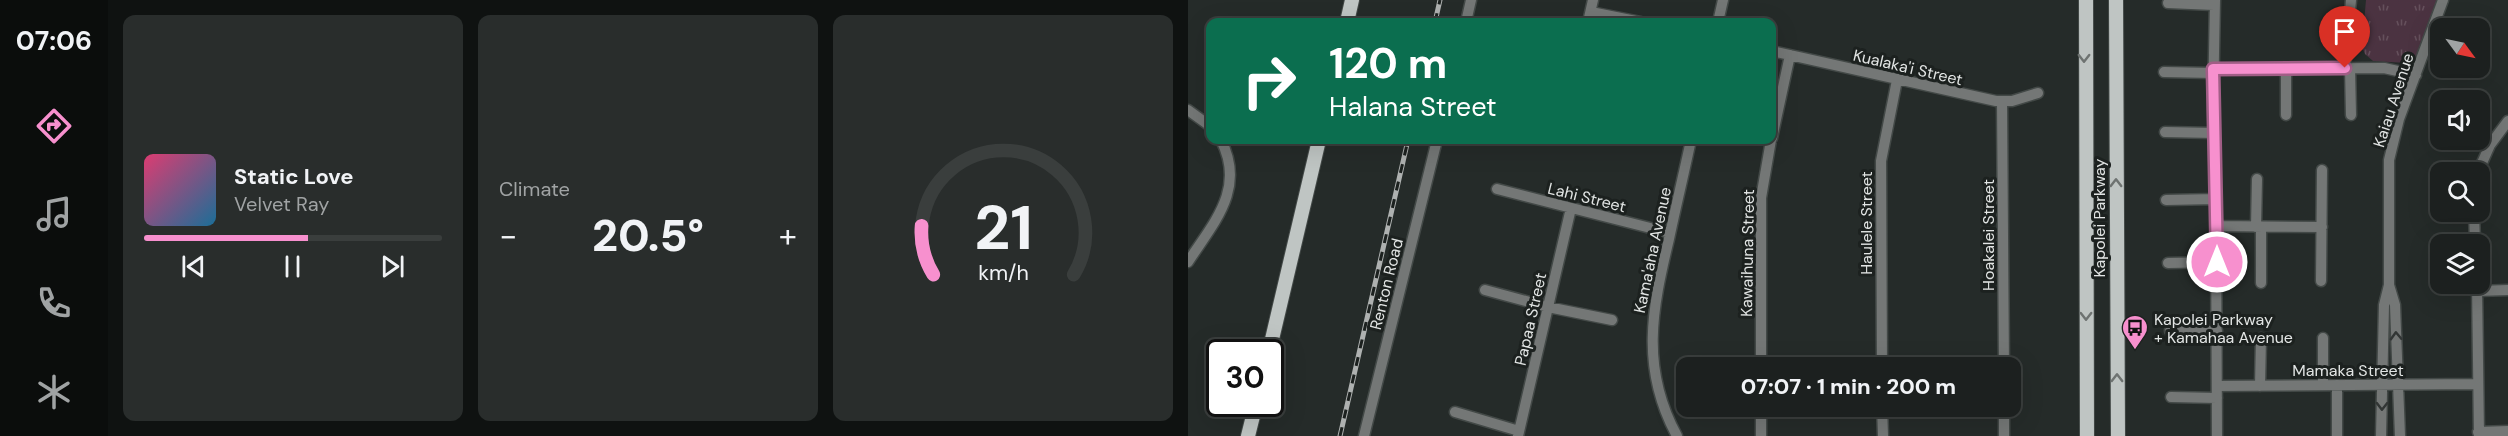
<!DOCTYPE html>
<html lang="en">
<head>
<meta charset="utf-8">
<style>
	body { margin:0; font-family:"DM Sans",sans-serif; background:#292d2c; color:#f1f3f6; height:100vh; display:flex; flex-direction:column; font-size:22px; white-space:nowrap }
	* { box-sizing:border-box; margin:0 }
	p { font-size:20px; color:#a0a3a4 }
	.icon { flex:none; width:33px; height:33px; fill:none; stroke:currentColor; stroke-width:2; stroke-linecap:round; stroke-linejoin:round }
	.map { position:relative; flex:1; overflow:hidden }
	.side { display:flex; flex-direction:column; gap:15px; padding:15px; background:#0f1211; width:1080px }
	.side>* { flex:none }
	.hud { position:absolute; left:18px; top:18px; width:570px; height:126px; border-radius:12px; box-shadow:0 6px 24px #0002,0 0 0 2px #3a3e3d; background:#0b6e4f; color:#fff; overflow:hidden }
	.needle { width:39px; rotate:123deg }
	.controls { position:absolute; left:1242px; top:18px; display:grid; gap:12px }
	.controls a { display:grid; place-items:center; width:60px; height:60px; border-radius:12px; background:#1c201f; box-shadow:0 6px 24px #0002,0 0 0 2px #3a3e3d; font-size:30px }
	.speed { position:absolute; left:18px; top:339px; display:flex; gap:12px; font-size:30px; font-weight:700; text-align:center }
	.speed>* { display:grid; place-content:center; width:78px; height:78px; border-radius:50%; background:#1c201f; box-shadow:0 6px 24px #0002,0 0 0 2px #3a3e3d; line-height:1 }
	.speed .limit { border:3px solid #111; border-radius:9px; background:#fff; color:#111 }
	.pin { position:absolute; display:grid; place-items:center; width:51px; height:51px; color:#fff; margin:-62px -26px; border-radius:50% 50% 50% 0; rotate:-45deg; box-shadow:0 0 6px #0007 }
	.pin .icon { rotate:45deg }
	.me { position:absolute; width:66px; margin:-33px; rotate:0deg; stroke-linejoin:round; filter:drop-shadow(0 0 4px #0008) }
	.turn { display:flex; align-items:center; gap:21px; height:126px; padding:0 24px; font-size:27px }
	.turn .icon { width:78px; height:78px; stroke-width:2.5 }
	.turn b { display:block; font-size:42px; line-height:51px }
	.big { font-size:45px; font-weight:800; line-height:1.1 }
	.side .tile { flex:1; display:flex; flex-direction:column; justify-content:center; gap:9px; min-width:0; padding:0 21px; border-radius:12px; background:#292d2c }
	.side .dial { align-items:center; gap:0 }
	.dial svg { height:156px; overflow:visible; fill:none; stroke:#3a3e3d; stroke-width:7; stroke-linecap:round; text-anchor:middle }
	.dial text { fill:#f1f3f6; stroke:none }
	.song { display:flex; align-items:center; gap:18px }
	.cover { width:72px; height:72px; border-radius:9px; background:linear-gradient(135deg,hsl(340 70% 55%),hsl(200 70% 35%)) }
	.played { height:6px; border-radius:3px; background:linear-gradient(90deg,#f790ce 55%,#3a3e3d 55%) }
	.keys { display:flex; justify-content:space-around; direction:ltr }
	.heat { display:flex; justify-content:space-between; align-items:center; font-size:33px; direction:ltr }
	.side .tiles { flex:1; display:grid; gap:15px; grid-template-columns:repeat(3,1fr) }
	.trip { position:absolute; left:488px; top:357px; width:345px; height:60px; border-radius:12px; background:#1c201f; box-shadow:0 6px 24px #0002,0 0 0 2px #3a3e3d; font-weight:800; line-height:60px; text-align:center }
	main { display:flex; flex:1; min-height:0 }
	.dock { display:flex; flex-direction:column; width:108px; justify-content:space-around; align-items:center; background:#0b0d0c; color:#a0a3a4 }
	.dock .icon { width:42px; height:42px }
	.dock .current { color:#f790ce }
	.dock b { font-size:27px; color:#f1f3f6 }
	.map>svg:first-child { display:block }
</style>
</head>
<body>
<main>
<nav class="dock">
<b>07:06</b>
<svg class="icon current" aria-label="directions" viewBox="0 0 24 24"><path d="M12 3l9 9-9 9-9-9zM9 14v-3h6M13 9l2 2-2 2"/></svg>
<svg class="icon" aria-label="music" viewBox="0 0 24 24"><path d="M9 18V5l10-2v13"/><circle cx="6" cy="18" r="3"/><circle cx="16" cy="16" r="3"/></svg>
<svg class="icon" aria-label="phone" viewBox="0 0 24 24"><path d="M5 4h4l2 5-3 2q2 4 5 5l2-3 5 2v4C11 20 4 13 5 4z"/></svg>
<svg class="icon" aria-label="climate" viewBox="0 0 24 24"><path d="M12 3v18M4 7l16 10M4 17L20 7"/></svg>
</nav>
<section class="side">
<div class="tiles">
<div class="tile">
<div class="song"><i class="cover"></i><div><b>Static Love</b><p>Velvet Ray</p></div></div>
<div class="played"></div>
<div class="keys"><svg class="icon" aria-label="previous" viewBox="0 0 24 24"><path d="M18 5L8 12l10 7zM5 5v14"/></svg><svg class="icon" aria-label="pause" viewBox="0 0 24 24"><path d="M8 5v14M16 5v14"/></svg><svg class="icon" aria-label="next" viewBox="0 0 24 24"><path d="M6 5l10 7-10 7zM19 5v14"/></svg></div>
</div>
<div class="tile"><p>Climate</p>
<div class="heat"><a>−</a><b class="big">20.5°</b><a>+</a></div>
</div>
<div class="tile dial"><svg viewBox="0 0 100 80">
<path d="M14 69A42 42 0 1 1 86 69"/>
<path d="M14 69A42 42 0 0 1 8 44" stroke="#f790ce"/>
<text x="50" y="56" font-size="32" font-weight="700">21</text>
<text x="50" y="72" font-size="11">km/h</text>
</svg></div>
</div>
</section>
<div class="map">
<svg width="1320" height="436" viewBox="0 0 1320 436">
	<defs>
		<pattern id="park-tufts" width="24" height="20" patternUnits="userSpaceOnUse" patternTransform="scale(1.5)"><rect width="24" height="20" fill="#4b3341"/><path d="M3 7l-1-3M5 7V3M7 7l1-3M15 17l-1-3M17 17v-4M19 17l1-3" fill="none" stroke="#65505c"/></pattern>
	</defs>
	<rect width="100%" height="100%" fill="#252b29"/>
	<path fill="url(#park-tufts)" d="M1178 0H1254L1229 61 1220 63 1185 61 1177 54 1174 47Z"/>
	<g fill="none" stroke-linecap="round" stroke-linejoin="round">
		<defs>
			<path id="minor" d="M1027 0 1025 106 1028 226 1029 436
				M980 3 1026 5
				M403 12 453 22
				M278 22 283 0
				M400 22 405 0
				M530 22 535 0
				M584 51 808 101H824L850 93
				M1098 68V115
				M1157 68 1163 0
				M1162 68 1163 115
				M1025 69 1196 68 1228 75
				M976 72 1025 73
				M814 102 816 368
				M0 110 22 126
				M977 132 1026 133
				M584 138 602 55
				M1290 172 1302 145 1320 121
				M309 189 482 233
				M978 200 1028 199
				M1286 212 1287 244
				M1028 226 1134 227
				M1068 227 1069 179
				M1073 227V283
				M0 262C26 222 58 189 33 140
				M980 263 1029 262
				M1133 281 1134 170
				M1289 284 1291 436
				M297 290 360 307 424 320
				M1289 291 1320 290
				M982 331H1029
				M573 368V198L583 140
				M694 368 693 161 709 80
				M1135 385V338
				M1029 386 1290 384
				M1072 386 1073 338
				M983 397 1029 398
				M573 406V436
				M694 406 695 436
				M816 406V436
				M267 412 331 431
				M1290 432 1320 431
				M176 436 249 140
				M330 436 383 208
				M489 436C452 368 464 309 481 239 488 206 496 173 503 140
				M1149 436V385
				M1193 436 1196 305 1201 285
				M1212 436 1207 305 1201 285V160L1211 119 1255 0"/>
			<path id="major" d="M898 0 899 436
				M928 0 930 436
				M159 22 164 0
				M81 352 131 140
				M60 436 68 404"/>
		</defs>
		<use href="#minor" stroke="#434947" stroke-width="13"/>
		<use href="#major" stroke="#434947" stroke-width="16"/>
		<use href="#minor" stroke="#747776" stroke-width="10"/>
		<use href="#major" stroke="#bfc5c3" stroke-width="14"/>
		<defs>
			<path id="rail" d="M247 22 252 0
				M152 436 220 140"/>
		</defs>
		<use href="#rail" stroke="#aeb1b0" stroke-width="5"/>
		<use href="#rail" stroke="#1c211f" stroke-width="3" stroke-dasharray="9" stroke-linecap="butt"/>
	</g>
	<defs><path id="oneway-chevron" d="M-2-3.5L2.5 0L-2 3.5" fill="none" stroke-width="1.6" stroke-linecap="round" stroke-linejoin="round" transform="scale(1.5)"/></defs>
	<g stroke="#6e7371">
		<use href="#oneway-chevron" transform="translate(896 58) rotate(90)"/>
		<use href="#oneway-chevron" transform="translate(928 183) rotate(-90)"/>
		<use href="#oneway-chevron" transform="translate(898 316) rotate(90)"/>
		<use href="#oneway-chevron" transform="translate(929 378) rotate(-90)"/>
	</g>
	<g stroke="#323635">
		<use href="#oneway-chevron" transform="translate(1208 336) rotate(-92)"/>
		<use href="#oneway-chevron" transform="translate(1194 406) rotate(91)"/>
	</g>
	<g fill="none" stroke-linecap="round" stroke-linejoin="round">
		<defs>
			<path id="route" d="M1029 262 1025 69 1157 68"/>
		</defs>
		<use href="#route" stroke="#a15e86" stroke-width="15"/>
		<use href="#route" stroke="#f790ce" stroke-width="10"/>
	</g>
	<defs>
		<symbol id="bus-pin" viewBox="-11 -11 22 30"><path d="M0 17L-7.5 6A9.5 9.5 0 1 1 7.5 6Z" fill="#f790ce" stroke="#1c211f"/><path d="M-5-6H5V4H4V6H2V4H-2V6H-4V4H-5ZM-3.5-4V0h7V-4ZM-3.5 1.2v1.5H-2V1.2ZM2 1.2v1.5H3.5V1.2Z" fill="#111"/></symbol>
	</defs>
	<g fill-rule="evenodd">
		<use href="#bus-pin" x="932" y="313" width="30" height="40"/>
	</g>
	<g text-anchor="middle" stroke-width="6" stroke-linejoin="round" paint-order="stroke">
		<g font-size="16" fill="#e2e5e4" stroke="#1c211f">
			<text transform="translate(720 67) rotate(13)" y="6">Kualaka'i Street</text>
			<text transform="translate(1205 100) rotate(-72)" y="6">Kaiau Avenue</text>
			<text transform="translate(399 197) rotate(14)" y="6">Lahi Street</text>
			<text transform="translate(911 218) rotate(-90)" y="6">Kapolei Parkway</text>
			<text transform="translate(678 223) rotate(-90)" y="6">Haulele Street</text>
			<text transform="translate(800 235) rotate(-90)" y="6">Hoakalei Street</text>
			<text transform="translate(464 250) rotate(-78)" y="6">Kama'aha Avenue</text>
			<text transform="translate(559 253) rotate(-89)" y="6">Kawaihuna Street</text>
			<text transform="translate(198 284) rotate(-76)" y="6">Renton Road</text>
			<text transform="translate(342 319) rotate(-77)" y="6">Papaa Street</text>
			<text x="1160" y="376">Mamaka Street</text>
		</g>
		<g font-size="16" fill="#e2e5e4" stroke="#1c211f" text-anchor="start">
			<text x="966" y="325">Kapolei Parkway<tspan x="966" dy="18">+ Kamahaa Avenue</tspan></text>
		</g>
	</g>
</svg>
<div class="controls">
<a><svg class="needle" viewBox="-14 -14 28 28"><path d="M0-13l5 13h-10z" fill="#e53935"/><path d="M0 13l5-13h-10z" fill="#a0a3a4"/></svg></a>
<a><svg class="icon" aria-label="sound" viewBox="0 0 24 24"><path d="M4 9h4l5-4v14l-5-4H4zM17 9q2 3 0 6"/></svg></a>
<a><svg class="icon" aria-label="search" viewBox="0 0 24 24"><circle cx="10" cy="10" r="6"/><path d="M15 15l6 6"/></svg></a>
<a><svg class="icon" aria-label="layers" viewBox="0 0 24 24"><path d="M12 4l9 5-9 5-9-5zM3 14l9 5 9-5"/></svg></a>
</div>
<div class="speed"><div class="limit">30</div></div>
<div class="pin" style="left:1157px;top:68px;background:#d93025"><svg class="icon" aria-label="arrive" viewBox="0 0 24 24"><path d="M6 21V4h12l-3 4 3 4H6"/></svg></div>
<svg class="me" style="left:1029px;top:262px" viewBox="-20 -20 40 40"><circle r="17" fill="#f790ce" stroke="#fff" stroke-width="3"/><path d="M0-11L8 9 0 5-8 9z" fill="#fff"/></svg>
<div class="trip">07:07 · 1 min · 200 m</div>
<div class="hud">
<div class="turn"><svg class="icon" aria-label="right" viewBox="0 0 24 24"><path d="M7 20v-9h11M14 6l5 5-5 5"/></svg><div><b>120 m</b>Halana Street</div></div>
</div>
</div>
</main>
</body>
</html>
